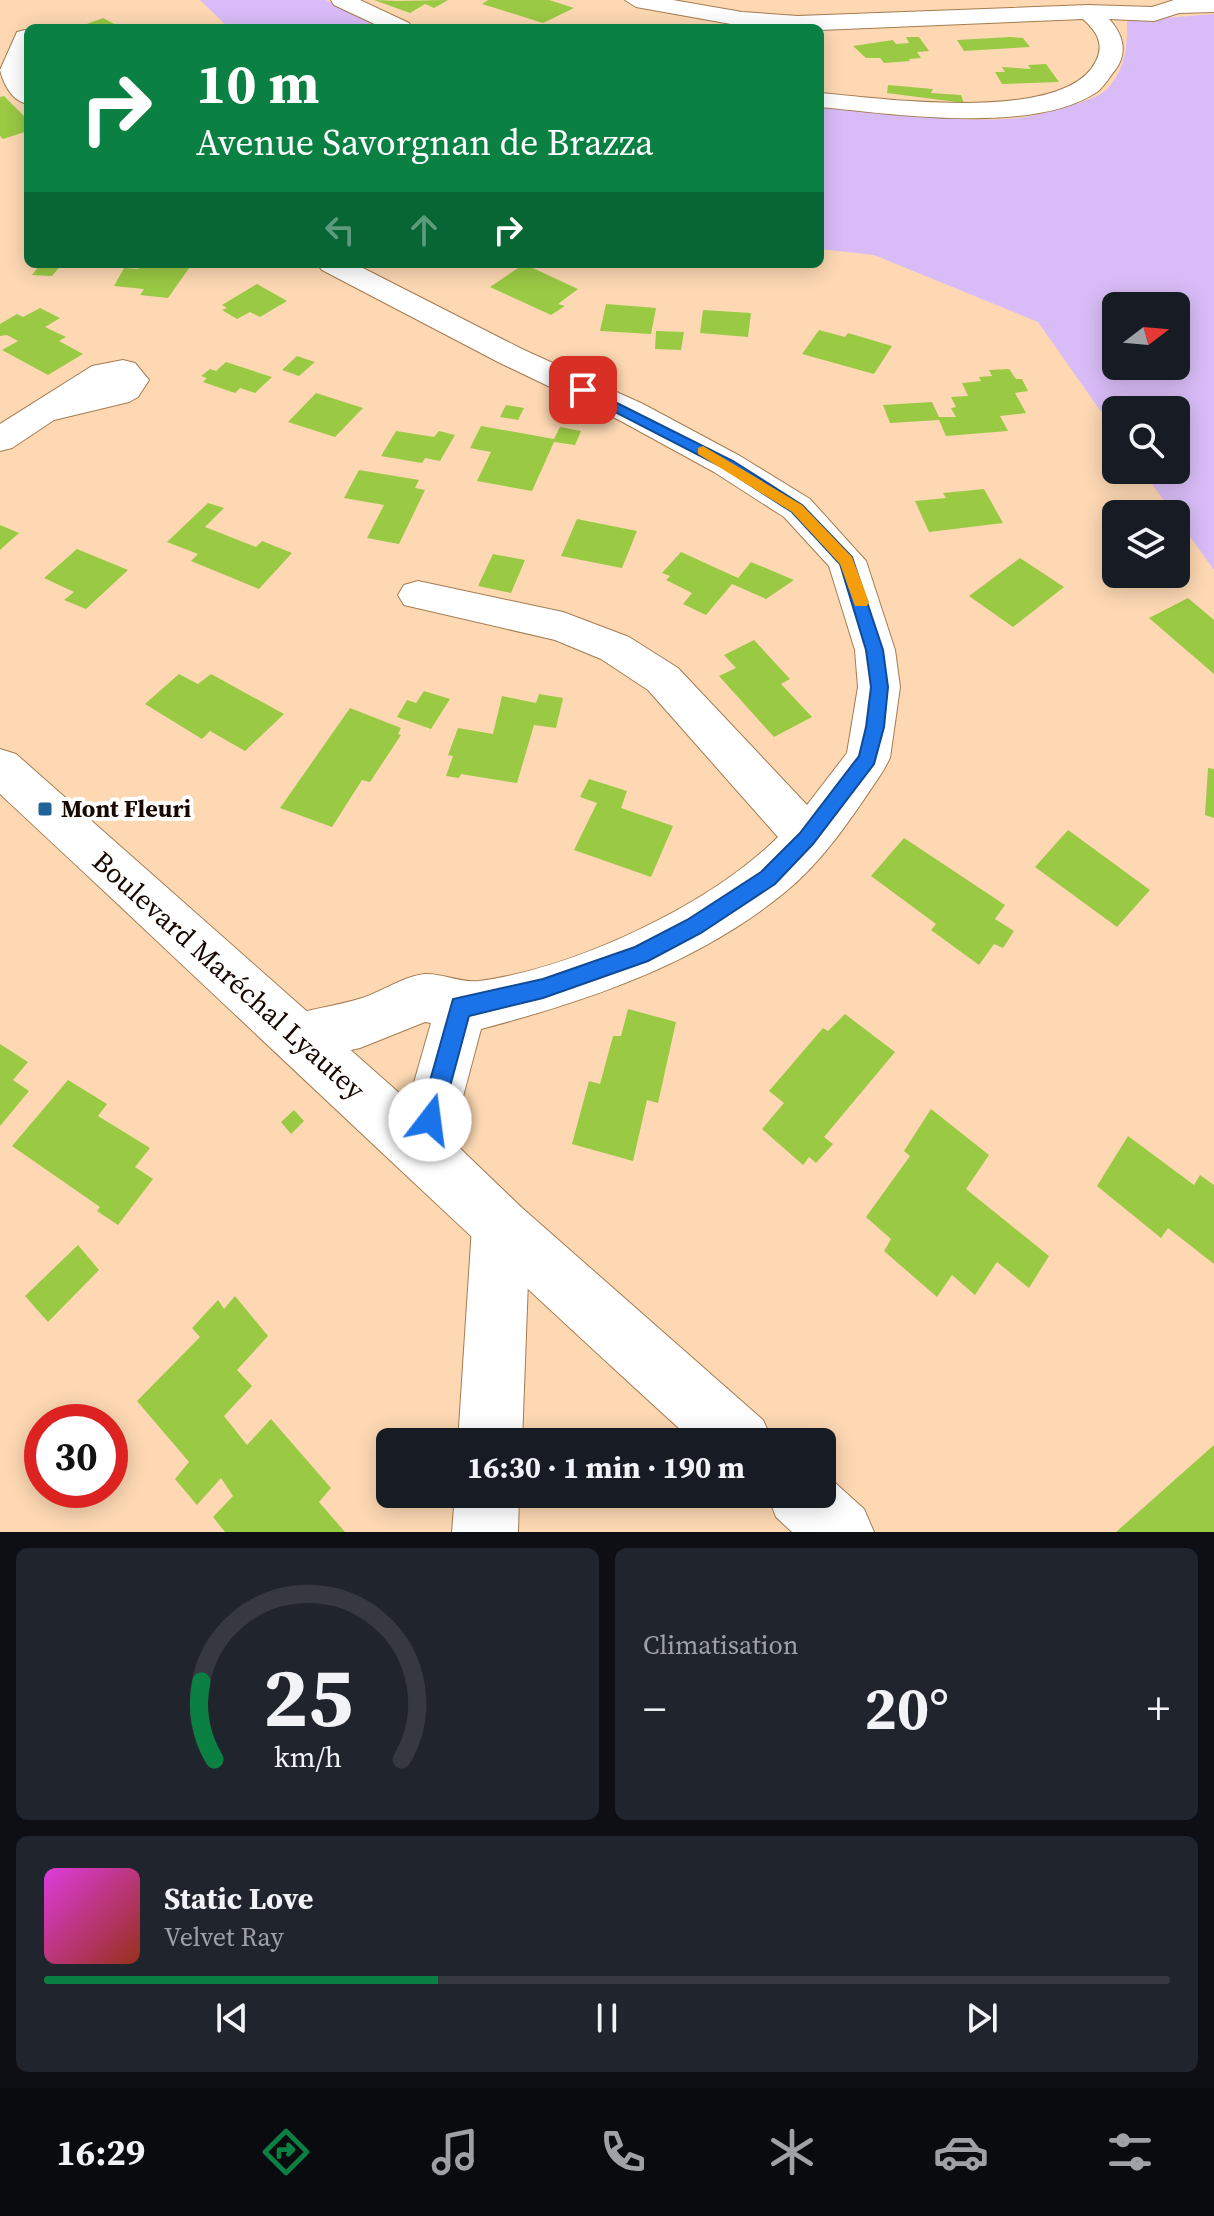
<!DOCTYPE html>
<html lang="fr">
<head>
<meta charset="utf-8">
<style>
	body { margin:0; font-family:"Source Serif 4",serif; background:#20242c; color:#f1f3f6; height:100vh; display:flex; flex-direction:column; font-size:30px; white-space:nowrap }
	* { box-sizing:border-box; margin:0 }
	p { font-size:26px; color:#9ea1a6 }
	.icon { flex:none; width:44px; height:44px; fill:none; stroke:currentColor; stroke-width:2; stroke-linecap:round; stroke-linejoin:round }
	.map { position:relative; height:1532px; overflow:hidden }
	.side { display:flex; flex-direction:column; gap:16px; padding:16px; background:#0d0f14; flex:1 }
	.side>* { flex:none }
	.hud { position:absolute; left:24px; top:24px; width:800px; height:244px; border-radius:12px; box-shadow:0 4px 20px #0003; background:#0b8043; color:#fff; overflow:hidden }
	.needle { width:52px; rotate:74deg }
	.buttons { position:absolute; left:1102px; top:292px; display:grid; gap:16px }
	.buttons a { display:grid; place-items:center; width:88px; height:88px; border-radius:12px; background:#171b24; box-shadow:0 4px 20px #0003; font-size:40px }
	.speed { position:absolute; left:24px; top:1404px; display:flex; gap:16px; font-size:40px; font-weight:700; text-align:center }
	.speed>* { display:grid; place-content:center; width:104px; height:104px; border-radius:50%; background:#171b24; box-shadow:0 4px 20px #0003; line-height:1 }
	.speed .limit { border:12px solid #d22; background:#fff; color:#111 }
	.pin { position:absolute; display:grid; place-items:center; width:68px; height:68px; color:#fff; margin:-34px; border-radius:16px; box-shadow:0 4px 12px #0006 }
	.me { position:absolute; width:88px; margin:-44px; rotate:15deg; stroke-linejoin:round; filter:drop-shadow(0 0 6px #0008) }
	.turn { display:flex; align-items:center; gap:28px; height:168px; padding:0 40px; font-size:36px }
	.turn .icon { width:104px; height:104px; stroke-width:2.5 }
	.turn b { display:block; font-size:56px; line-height:68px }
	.lanes { display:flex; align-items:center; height:76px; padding:0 40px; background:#0003; justify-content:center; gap:40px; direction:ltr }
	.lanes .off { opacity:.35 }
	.big { font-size:60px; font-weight:700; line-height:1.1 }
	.side .widget { flex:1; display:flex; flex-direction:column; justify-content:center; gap:12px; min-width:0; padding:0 28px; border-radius:12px; background:#20242c }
	.side .dial { align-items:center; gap:0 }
	.dial svg { height:208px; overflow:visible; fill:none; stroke:#363941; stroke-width:7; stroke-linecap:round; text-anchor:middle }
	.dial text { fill:#f1f3f6; stroke:none }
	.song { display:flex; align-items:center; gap:24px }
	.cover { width:96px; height:96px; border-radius:12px; background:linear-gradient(135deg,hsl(300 70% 55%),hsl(10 70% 35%)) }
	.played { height:8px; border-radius:4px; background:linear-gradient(90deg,#0b8043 35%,#363941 35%) }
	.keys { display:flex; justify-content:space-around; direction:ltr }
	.heat { display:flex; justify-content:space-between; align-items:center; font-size:44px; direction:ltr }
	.side .tiles { flex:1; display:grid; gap:16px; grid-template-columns:1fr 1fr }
	.widget:last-child { grid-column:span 2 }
	.trip { position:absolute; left:376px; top:1428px; width:460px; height:80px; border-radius:12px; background:#171b24; box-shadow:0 4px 20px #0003; font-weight:700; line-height:80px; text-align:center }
	.tab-bar { display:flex; height:128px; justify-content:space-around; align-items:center; background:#090b0e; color:#9ea1a6 }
	.tab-bar .icon { width:56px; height:56px }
	.tab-bar .selected { color:#0b8043 }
	.tab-bar b { font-size:36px; color:#f1f3f6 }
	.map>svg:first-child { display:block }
</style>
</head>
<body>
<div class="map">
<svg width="1214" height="1532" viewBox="0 0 1214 1532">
	<rect width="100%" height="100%" fill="#fdd8b3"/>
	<path fill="#d9bcf7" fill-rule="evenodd" d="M200 0H326L382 28H229Z
		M1214 14V570L1142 470H1176V410H1116V433L1038 322 874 255 820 249V106C879 111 960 124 1018 118 1037 116 1054 110 1072 105 1082 102 1098 97 1106 90 1125 72 1128 45 1127 21ZM1116 306H1176V366H1116Z"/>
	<path fill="#9ac944" d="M374 0 398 1 448 0 434 8 425 4 410 13Z
		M488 0H549L574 8 543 23 482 4Z
		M103 18 122 28H76Z
		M906 37H919L929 51 917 52 921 58 909 59 910 61 884 63 880 58H866L853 46 893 40 896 44 909 43Z
		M1010 37 1023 38 1030 47 964 51 957 40Z
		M1046 64 1059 82 1002 84 995 72H1005L1002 67 1031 69 1028 65Z
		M888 85 933 89 931 93 961 95 964 103 887 93Z
		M4 96 28 120V131L3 139 0 136V97Z
		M28 264H62L52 276 32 275 38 267Z
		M142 264 170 266 192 264 168 298 140 295 144 289 114 286 124 268 138 269Z
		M524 264 578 289 558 304 565 306 551 315 490 287Z
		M257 284 287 301 260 317 250 312 237 319 222 310 227 308 222 305Z
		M606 304 656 308 651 334 600 331Z
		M40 308 60 318 45 327 66 337 59 341 83 354 48 375 2 350 18 341 7 335 0 336V324L17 314 23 317Z
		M703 310 751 313 748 337 700 333Z
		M819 330 845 337 848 333 892 346 874 374 802 354Z
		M656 331 684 332 681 350 655 349Z
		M297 356 315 362 299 376 282 370Z
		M226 362 272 377 255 393 240 388 235 393 203 382 207 378 201 376 210 369 216 371Z
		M1009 369 1016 379H1022L1028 391 1015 393 1026 413 1000 416 1008 431 946 436 939 420 890 423 883 405 932 402 939 417H956L951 408 956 407 951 397 968 396 962 383 981 381 979 377 992 376 989 370Z
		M316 393 363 408 335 437 288 422Z
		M506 405 524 408 518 420 500 417Z
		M481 426 554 439 560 427 581 431 575 445 554 442 532 491 477 481 491 452 470 448Z
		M396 431 434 437 439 431 455 435 440 461 425 458 422 463 381 456Z
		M359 470 419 480 415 488 425 490 399 544 367 538 384 505 344 498Z
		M984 489 1003 523 929 532 915 501 946 498 943 493Z
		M208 503 224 508 205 527 256 547 262 541 292 553 259 589 191 561 198 554 167 542Z
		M577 519 637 531 622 568 561 556Z
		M0 525 19 533 0 550Z
		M77 549 128 570 86 609 64 600 74 592 44 578Z
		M681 552 738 578 751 562 794 580 766 599 732 584 706 615 683 604 692 593 666 580 670 576 662 573Z
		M493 554 525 560 511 593 478 586Z
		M1020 558 1064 587 1013 627 969 596Z
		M1188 598 1214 620V674L1149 618Z
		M754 640 790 679 781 684 812 717 774 737 719 676 736 668 724 655Z
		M179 674 198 684 211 674 284 714 245 751 210 731 202 739 145 704Z
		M424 691 450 699 431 729 397 717 407 700 416 703Z
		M539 694 563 698 556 728 534 725 517 783 461 774 459 778 446 776 453 756 448 755 458 728 493 734 502 696 536 703Z
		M350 708 401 728 398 734 401 735 370 782 362 780 332 827 280 808Z
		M1208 768 1214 769V818L1205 815Z
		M589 779 627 791 621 808 673 826 651 877 574 850 597 803 580 797Z
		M1068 830 1150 890 1117 927 1035 867Z
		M904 838 1005 905 995 919 1014 931 1003 948 994 944 979 965 931 930 936 924 871 876Z
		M628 1009 676 1022 658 1103 647 1100 633 1161 572 1144 589 1081 600 1084 613 1036H621Z
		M845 1014 895 1052 824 1137 833 1144 816 1163 809 1157 803 1165 762 1129 784 1103 769 1091 823 1028 828 1031Z
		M0 1044 28 1062 13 1080 29 1091 0 1126Z
		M68 1080 107 1104 98 1116 150 1148 135 1167 153 1179 118 1225 97 1211 100 1207 12 1146Z
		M931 1109 989 1155 966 1189 1049 1256 1029 1288 997 1262 975 1295 952 1275 937 1297 884 1251 891 1239 866 1217 910 1156 904 1151Z
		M294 1110 304 1121 291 1134 281 1122Z
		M1128 1136 1194 1185 1200 1175 1214 1185V1264L1168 1228 1161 1238 1097 1186Z
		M78 1245 99 1270 48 1322 25 1296Z
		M235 1296 268 1336 237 1370 252 1386 224 1416 247 1445 271 1419 331 1488 319 1502 345 1532H225L213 1517 233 1496 221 1478 197 1505 175 1479 189 1462 137 1401 200 1337 192 1328 218 1300 224 1309Z
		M1214 1445V1532H1116Z"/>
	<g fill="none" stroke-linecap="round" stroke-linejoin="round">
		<defs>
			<path id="minor" d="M331 0H360L409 23 412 28H383L334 5Z
				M625 0H673L742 12 798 16 1088 5 1152 7 1174 0H1214V12L1179 13 1154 21 1109 19C1123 34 1128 52 1116 69 1110 76 1104 87 1097 92 1033 135 894 114 820 107V93C879 98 1066 125 1096 61 1105 43 1096 31 1083 19L820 30 742 26 636 7Z
				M25 30 28 31V63L24 70 28 82V104C12 101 4 85 0 70L17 32Z
				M317 264H355L522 349 643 404 740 456 810 499 866 561 895 650 900 687 890 758 883 771C855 813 824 861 784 893 697 964 587 1001 481 1029L449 1149 441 1168 422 1176 403 1168 395 1149 431 1023 425 1022 360 1048 297 1062 279 1055 271 1037 279 1019C306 1009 334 1007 362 998 381 992 404 976 425 974 442 973 460 983 479 981 576 968 710 905 778 837L648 690 601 659 555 640 404 605 398 595 404 585 418 581 563 612 629 637 678 668 807 805 847 753 858 687 855 650 829 566 784 517 714 472 619 420 500 363 322 270Z
				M123 360 135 363 149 380 138 397 129 402 54 420 12 448 0 451V424L92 366Z
				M501 1198 521 1207 530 1227 522 1442H458L472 1227 481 1207Z
				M455 1494H519L518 1532H452Z"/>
			<path id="secondary" d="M0 749 16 754 441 1130 521 1207 763 1420 773 1442H694C460 1229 232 1010 0 794Z
				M822 1471 864 1509 874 1532H792L776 1517 767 1494H822Z"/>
		</defs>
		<use href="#minor" stroke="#a57c50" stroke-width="2"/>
		<use href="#secondary" stroke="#a57c50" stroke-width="2"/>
		<use href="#minor" fill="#fff" fill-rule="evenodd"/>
		<use href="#secondary" fill="#fff" fill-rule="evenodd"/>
	</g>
	<path fill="#1a73e8" stroke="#114b97" stroke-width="2" d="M583 386 733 461 802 505 852 557 883 650 888 687 884 727 874 764 813 844 775 884 701 933 648 961 543 998 469 1016 441 1120 438 1128 430 1131 422 1128 419 1120 453 999 543 979 635 947 687 920 761 872 800 833 859 756 866 727 871 687 866 650 840 564 792 512 722 467 578 393V387Z"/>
	<path fill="#f59e0b" d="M703 446 802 505 852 557 869 602 867 606H855L840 564 792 512 698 454V448Z"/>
	<rect fill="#206398" stroke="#fff" stroke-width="3" x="37" y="801" width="16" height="16" rx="4"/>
	<g text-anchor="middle" stroke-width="8" stroke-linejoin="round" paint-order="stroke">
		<g font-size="24" font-weight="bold" fill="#170800" stroke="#fff" text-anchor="start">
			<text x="61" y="817">Mont Fleuri</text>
		</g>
		<g font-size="28" fill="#170800" stroke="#fff">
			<text transform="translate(229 975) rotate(42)" y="10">Boulevard Maréchal Lyautey</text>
		</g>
	</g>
</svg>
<div class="buttons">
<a><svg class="needle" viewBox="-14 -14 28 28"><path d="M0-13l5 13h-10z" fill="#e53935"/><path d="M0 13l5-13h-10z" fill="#9ea1a6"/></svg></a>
<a><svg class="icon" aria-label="search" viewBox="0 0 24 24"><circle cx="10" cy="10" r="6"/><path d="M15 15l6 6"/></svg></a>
<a><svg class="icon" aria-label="layers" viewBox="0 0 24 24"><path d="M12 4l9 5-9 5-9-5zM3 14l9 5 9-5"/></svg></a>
</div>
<div class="speed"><div class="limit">30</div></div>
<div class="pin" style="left:583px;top:390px;background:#d93025"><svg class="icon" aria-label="arrive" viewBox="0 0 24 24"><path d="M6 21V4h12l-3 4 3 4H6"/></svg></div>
<svg class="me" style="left:430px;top:1120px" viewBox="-20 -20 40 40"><circle r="19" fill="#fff"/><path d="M0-13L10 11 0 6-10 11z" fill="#1a73e8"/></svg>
<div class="trip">16:30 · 1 min · 190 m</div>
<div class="hud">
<div class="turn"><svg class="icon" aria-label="right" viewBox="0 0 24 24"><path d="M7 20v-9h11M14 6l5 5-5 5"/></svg><div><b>10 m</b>Avenue Savorgnan de Brazza</div></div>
<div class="lanes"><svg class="icon off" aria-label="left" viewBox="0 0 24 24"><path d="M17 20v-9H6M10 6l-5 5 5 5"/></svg><svg class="icon off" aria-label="ahead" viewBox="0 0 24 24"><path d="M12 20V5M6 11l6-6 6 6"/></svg><svg class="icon" aria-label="right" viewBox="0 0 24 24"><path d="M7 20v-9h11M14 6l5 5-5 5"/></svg></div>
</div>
</div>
<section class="side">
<div class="tiles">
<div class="widget dial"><svg viewBox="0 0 100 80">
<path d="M14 69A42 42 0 1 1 86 69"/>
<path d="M14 69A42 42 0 0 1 9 39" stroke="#0b8043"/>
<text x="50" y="56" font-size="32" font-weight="700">25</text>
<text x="50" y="72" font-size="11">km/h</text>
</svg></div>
<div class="widget"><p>Climatisation</p>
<div class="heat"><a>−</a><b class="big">20°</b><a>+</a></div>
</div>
<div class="widget">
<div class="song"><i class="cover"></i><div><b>Static Love</b><p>Velvet Ray</p></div></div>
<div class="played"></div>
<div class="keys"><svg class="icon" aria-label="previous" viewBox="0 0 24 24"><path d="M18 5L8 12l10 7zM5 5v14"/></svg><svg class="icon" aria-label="pause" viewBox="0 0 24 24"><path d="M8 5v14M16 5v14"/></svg><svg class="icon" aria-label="next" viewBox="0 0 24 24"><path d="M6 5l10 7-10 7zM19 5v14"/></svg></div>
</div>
</div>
</section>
<nav class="tab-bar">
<b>16:29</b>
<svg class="icon selected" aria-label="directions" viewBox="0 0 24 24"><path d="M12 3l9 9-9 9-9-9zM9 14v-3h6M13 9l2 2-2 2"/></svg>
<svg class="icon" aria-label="music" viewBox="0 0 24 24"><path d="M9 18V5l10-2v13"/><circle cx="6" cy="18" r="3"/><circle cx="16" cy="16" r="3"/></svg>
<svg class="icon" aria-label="phone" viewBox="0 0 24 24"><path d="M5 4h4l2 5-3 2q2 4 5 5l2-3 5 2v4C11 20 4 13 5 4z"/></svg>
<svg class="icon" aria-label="climate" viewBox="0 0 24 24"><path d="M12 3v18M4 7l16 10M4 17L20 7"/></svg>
<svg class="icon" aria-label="car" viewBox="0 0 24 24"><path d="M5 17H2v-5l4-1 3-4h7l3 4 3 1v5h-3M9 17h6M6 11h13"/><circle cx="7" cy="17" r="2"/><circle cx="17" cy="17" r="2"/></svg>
<svg class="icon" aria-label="filters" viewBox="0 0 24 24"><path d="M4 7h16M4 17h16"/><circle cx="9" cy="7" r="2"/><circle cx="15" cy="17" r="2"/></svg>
</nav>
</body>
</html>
